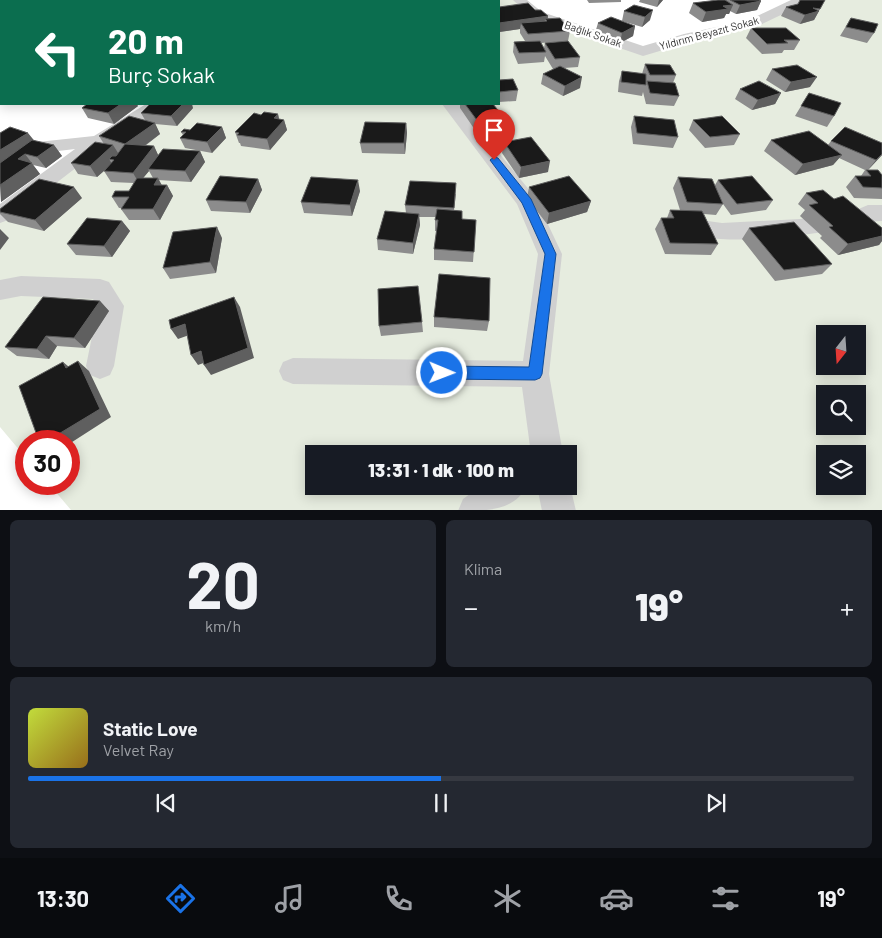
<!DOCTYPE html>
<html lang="tr">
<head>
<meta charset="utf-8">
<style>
	body { margin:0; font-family:Barlow,sans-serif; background:#242831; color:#f1f3f6; height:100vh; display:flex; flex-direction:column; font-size:19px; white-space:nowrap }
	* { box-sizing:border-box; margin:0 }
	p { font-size:16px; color:#9ea1a6 }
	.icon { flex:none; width:28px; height:28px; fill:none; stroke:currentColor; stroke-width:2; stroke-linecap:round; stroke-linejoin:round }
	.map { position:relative; height:510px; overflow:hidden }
	.details { display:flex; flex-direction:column; gap:10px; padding:10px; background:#0d0f14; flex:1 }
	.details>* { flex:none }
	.guide { position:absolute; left:0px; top:0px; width:500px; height:105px; box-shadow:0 2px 12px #0003; background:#0b6e4f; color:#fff; overflow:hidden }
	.needle { width:32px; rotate:197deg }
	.controls { position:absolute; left:816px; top:325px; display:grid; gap:10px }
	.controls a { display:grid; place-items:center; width:50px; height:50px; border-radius:0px; background:#171b24; box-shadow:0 2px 12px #0003; font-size:25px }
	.speed { position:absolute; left:15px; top:430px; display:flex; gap:10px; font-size:25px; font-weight:700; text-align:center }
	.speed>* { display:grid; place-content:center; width:65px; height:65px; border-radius:50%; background:#171b24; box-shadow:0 2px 12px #0003; line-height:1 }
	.speed .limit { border:8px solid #d22; background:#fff; color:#111 }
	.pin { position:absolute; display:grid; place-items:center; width:42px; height:42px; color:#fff; margin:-51px -21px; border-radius:50% 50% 50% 0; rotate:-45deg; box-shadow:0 0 5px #0007 }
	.pin .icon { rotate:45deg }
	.me { position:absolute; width:55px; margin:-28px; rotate:91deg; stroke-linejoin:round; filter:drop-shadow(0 0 4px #0008) }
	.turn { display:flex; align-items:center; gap:18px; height:105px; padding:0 25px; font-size:22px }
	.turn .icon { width:65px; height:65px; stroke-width:2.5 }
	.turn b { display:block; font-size:35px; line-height:42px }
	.big { font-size:38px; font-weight:800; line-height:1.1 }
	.details .card { flex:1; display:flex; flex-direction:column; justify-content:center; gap:8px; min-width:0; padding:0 18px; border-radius:8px; background:#242831 }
	.details .dial { align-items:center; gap:0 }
	.dial b { font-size:65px; line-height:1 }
	.song { display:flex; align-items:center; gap:15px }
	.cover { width:60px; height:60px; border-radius:8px; background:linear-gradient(135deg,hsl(70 70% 55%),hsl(40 70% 35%)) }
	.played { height:5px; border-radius:2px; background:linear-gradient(90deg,#1a73e8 50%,#363941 50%) }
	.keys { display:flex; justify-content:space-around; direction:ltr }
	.heat { display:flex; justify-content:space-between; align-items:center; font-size:28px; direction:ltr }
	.details .tiles { flex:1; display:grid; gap:10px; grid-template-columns:1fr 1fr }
	.card:last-child { grid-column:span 2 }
	.trip { position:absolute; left:305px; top:445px; width:272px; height:50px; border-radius:0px; background:#171b24; box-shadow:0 2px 12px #0003; font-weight:800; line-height:50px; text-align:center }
	.tab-bar { display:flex; height:80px; justify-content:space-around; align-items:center; background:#090b0e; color:#9ea1a6 }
	.tab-bar .icon { width:35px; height:35px }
	.tab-bar .current { color:#1a73e8 }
	.tab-bar b { font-size:22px; color:#f1f3f6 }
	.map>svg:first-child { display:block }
</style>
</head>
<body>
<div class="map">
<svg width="882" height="511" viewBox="0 0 882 511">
	<rect width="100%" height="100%" fill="#fff"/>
	<path fill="#e6ecdf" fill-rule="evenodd" d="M341 0H519L537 15 643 51 753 23 801 0H882V510H71L49 484H69V441H26V458L0 427V215L158 104H499V1H337ZM825 334H858V366H825ZM825 394H858V426H825ZM314 454H569V486H314ZM825 454H858V486H825Z"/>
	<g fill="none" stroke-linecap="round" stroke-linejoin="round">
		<path fill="#d0d0d0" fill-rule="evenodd" d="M513 0H527L542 12 643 46 684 34 749 20 791 0H807L806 3 758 26 693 41 643 56 532 18Z
			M0 78H1V88H0Z
			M146 104H167L164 108 107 144 8 220 0 223V204L75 149 0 158V146L94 136Z
			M442 104H459L535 197 562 254 549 374 563 454H531L522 387 293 384 283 380 279 371 283 362 293 358 523 361 538 254 517 204Z
			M868 205H882V221C869 221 858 227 845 229 789 237 726 247 671 231L668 225 671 219 679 217 722 223 800 219 849 213Z
			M21 276 100 279 109 282 124 306 114 366 110 375 100 379 90 375 86 366 98 307 93 299 21 296 0 300V280Z
			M569 481 576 511H542L537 486H569Z
			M481 486H527C514 511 487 511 458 511L463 499Z"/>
	</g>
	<path fill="#8c8c8c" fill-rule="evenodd" d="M292 0H318L316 1H297Z
		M347 0H366V1H348Z
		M587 0H621V2L589 3Z
		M640 0H663L657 7 639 2Z
		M718 0H759L761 1 757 10 736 14 730 11 729 14H726L724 18 702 22 689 13 693 3Z
		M825 0 814 20 800 24 781 16 786 7 798 4Z
		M634 5 650 20 642 27 622 21 624 11Z
		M499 7 535 10 570 31 568 41 541 43 544 48 545 43 580 57 578 67 564 68 580 88 563 96 541 84 543 74 555 69H553L545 56 544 62 518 64 513 52 514 42 525 41 520 33V29L499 32Z
		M851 18 874 33 867 43 840 36Z
		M598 23 635 26 633 36 620 43 595 33Z
		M751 28 800 40 794 50H784L782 53 762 54 746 38Z
		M645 64 676 75 673 83 679 96 674 106 646 104 643 92 642 96 618 92 619 81 622 71 642 74Z
		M772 69 810 87 785 92 766 80Z
		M499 80 518 90 516 101 499 102Z
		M740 89 781 93 775 104 752 110 735 99Z
		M809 93 834 116 827 127 795 116Z
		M460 104H493L500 125 475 130 460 108Z
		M138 106 114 124 88 118 82 108Z
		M193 108 177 126 155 124 160 134 145 146H154L158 155 200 151 205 162 191 182 158 180 161 185H167L173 196 160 220H129L121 209 122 208H119L112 197 129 191 134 183 111 182 104 171 105 170 97 177 78 174 71 163 104 144 99 136 145 120 141 113ZM149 171 153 178H143Z
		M278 114 279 119 284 120 287 130 270 150 241 146 240 143H239L235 132 261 115Z
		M634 116 678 137 673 148 633 144 631 127Z
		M693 120 740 134 734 145 705 148 689 130Z
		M406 123 407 133 405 154 362 153 360 143Z
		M222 127 226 138 212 153 185 148 180 138 183 135 181 132 190 130Z
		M0 133 54 145 62 156 46 168 33 165 40 174 1 202Z
		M771 140 828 145 831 141 882 143V155L868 170 882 175V199L854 198 846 187 855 176H861L865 170 839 158 833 165 795 175 764 151Z
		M504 142 548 172 519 178 502 153Z
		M678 177 715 185 718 180 773 200 766 210 731 215 723 204 716 215 704 214 718 244 711 255 665 254 655 229 661 218H667L670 210H680L673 188Z
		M258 179 262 190 250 213 211 211 206 200Z
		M529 187 591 201 587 212 547 224 527 198Z
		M360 191 352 216 304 213 301 202Z
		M806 193 834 199 882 228V241L879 245 838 255 820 238 822 236 800 216 805 210 798 204Z
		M456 194 454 210 462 219 476 220 473 262 434 260V249L437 231H435V217H419L420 225 413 254 378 250 377 239 406 213 405 205Z
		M82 198 44 231 8 222 0 214V209Z
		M122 221 130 231 112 257 76 255 67 244Z
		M749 228 832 264 822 274 775 281 742 239Z
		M222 238 216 273 170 279 163 268Z
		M100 301 109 311 85 348 57 346 49 359 17 356 5 347Z
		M434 317 489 321 487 331 434 327Z
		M422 322 423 332 381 336 379 326Z"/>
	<path fill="#5f5f5f" d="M309 0H318L316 1H309Z
		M356 0H366V1H356Z
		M376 0H387L380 1H376Z
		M659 0H663L657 7Z
		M761 1 757 10 736 14 740 5Z
		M733 5 729 14H726L724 18 702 22 706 12 723 6Z
		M653 10 650 20 642 27 645 17Z
		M819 11 814 20 800 24 805 15Z
		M548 16 547 26V21L545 19 544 26 521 23 520 29 499 32V23Z
		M635 26 633 36 620 43 622 33Z
		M582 77 580 88 563 96 565 86Z
		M817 77 810 87 785 92 791 82Z
		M781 93 775 104 752 110 758 100Z
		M121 104H137L138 106 114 124 108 113Z
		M183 104H192L193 108 177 126 171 116Z
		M278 114 280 124 284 120 287 130 270 150 267 139 274 118Z
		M501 114 500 125 475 130 476 119Z
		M155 123 160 134 132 155 125 144Z
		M406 123 407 133 405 154 404 143Z
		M222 127 226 138 212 153 207 142Z
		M28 133 37 144 0 166V150Z
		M54 145 62 156 46 168 37 157Z
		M113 145 120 156 109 159 112 164 97 177 90 166Z
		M154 146 159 157 148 169 149 171 139 183 133 173Z
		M200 151 205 162 191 182 185 171Z
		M25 154 40 174 1 202 0 185 18 159Z
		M882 154V155L867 171 876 160Z
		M842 155 833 165 795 175 803 164Z
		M550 161 548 172 519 178 521 167Z
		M158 178 164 189 154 185Z
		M258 179 262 190 250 213 246 202Z
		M358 180 360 191 352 216 350 205Z
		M167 185 173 196 160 220 153 209Z
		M74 187 82 198 44 231 35 220Z
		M591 201 587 212 547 224 549 213Z
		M419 214 420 225 413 254V243Z
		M122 221 130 231 112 257 104 246Z
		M217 227 222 238 216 273 210 262Z
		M0 229 9 238 0 250Z
		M882 236V241L879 245 838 255 848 244Z
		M234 297 240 307 254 358 211 375 204 365Z
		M100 301 109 311 85 348 74 338Z
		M185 324 192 334 178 339 171 329Z
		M46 336 57 346 49 359 37 349Z
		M201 351 209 361 198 365 191 355Z
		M78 361 89 371 111 417 69 444V441H47Z
		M63 362 74 371 66 368Z"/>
	<path fill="#1a1a1a" stroke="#5f5f5f" d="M242 0H251L260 1H240Z
		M331 0H342L346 1H328Z
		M718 0H725L733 5 723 6 728 9 706 12 693 3Z
		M730 0H759L761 1 740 5Z
		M800 0H825L820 9 813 8 819 11 805 15 786 7 798 4Z
		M528 3 535 10H541L548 16 499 23V7Z
		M634 5 653 10 645 17 624 11Z
		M611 17 635 26 622 33 598 23Z
		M560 18 570 31 528 34 521 23 547 21 545 19Z
		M851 18 878 24 874 33 846 27Z
		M751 28H786L800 40H784L788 43 767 44Z
		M540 41 546 52 519 53 514 42Z
		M568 41 580 57 555 59 545 43Z
		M645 64 670 65 676 75H650Z
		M797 65 817 77 791 82 772 69Z
		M560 66 582 77 565 86 543 74Z
		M622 71 646 74V85L621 82Z
		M513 79 518 90 499 92V80Z
		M647 81 675 83 679 96 650 93Z
		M759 81 781 93 758 100 740 89Z
		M809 93 841 103 834 116 801 106Z
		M87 104H121L108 113 82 108Z
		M150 104H183L171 116 141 113Z
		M465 104H493L501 114 476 119Z
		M264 112 278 114 274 118 284 120 267 139 237 135 239 133 235 132 254 113 261 115Z
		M129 116 155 123 125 144 99 136Z
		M634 116 674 120 678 137 637 133Z
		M722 116 740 134 710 137 693 120Z
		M365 122 406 123 404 143H360Z
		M197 123 222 127 207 142 180 138 186 132H181L184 129 190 130Z
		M10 127 28 133 0 150V133Z
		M845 127 882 143V154L876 160 831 141Z
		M809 131 842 155 803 164 771 140Z
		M531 137 550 161 521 167 504 142Z
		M32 140 54 145 37 157 25 154 18 159 32 163 0 185V163Z
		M95 142 113 145 90 166 71 163Z
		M125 144 154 146 133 173 104 171 114 160 109 159 112 156H116Z
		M163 149 200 151 185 171 148 169Z
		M866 170H878L882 175V188L863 187 855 176H871Z
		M220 176 258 179 246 202 206 200Z
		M569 176 591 201 549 213 529 187Z
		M752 176 773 200 737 204 718 180Z
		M311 177 358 180 350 205 301 202Z
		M678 177 712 179 723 204 687 202Z
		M137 178H158L154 185H167L153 209H121L129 197H112L115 191H129Z
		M39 179 74 187 35 220 0 212V209Z
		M410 181 456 183 454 208 405 205Z
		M823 190 834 199 843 196 882 228V236L848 244 829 227 833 226 809 205 818 203 806 193Z
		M437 209 462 211V219L476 220 474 252 434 249 438 220H435Z
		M670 210 702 211 718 244 670 243 661 218H674Z
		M385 211 419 214 413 243 377 239Z
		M87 218 122 221 104 246 67 244Z
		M794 222 832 264 784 270 749 228Z
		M217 227 210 262 163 268 173 232Z
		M439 274 490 278 489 321 434 317Z
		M418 286 422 322 379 326 378 289Z
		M43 297 100 301 74 338 46 336 37 349 5 347Z
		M234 297 248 348 204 365 201 351 191 355 185 324 171 329 169 320Z
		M78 361 100 409 47 441H39L19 386 63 362 66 368Z"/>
	<path fill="#1a73e8" stroke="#114b97" d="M494 157 498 158 531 199 556 254 542 374 540 378 535 380 442 379 437 377 435 373 437 368 442 366 529 367 545 254 522 203 490 160Z"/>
	<g text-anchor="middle" stroke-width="5" stroke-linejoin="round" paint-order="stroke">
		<g font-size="11" fill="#333" stroke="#fff">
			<text transform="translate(709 33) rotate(-15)" y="4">Yıldırım Beyazıt Sokak</text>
			<text transform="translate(593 34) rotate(19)" y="4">Bağlık Sokak</text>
		</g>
	</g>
</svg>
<div class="controls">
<a><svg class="needle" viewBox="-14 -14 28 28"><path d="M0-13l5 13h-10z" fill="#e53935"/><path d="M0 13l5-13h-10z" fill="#9ea1a6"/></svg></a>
<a><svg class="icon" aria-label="search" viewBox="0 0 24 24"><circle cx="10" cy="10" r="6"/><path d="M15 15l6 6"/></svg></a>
<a><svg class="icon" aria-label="layers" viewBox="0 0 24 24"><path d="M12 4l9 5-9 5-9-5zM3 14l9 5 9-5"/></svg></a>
</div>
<div class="speed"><div class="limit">30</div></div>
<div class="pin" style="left:494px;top:160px;background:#d93025"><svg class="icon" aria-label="arrive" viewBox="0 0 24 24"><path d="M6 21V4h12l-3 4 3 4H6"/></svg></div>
<svg class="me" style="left:442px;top:373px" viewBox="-20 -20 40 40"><circle r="17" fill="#1a73e8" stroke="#fff" stroke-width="3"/><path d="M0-11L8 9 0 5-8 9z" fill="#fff"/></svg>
<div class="trip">13:31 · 1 dk · 100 m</div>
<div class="guide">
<div class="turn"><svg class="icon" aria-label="left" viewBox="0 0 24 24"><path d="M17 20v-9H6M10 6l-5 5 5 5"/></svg><div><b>20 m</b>Burç Sokak</div></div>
</div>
</div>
<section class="details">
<div class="tiles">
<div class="card dial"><b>20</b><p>km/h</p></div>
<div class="card"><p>Klima</p>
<div class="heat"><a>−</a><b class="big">19°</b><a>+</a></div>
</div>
<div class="card">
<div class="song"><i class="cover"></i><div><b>Static Love</b><p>Velvet Ray</p></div></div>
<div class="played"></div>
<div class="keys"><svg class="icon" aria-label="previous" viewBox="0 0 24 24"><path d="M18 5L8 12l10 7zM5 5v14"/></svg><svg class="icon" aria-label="pause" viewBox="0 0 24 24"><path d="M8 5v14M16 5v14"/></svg><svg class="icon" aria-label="next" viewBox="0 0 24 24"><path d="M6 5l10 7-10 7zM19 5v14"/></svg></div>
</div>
</div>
</section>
<nav class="tab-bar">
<b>13:30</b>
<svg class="icon current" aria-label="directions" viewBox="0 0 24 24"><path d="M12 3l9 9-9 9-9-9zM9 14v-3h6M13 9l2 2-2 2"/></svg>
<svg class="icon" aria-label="music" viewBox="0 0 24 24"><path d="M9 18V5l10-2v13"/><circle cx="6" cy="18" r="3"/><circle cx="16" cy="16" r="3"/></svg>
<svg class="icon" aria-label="phone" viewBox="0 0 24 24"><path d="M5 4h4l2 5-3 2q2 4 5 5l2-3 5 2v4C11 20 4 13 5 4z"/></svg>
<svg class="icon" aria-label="climate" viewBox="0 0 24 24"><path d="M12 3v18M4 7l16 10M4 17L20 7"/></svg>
<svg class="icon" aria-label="car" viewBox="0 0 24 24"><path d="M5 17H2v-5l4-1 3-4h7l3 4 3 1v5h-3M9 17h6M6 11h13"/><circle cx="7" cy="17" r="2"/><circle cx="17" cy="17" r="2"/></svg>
<svg class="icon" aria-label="filters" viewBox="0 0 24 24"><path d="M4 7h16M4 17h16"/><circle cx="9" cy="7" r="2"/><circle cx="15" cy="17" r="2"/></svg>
<b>19°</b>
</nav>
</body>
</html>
